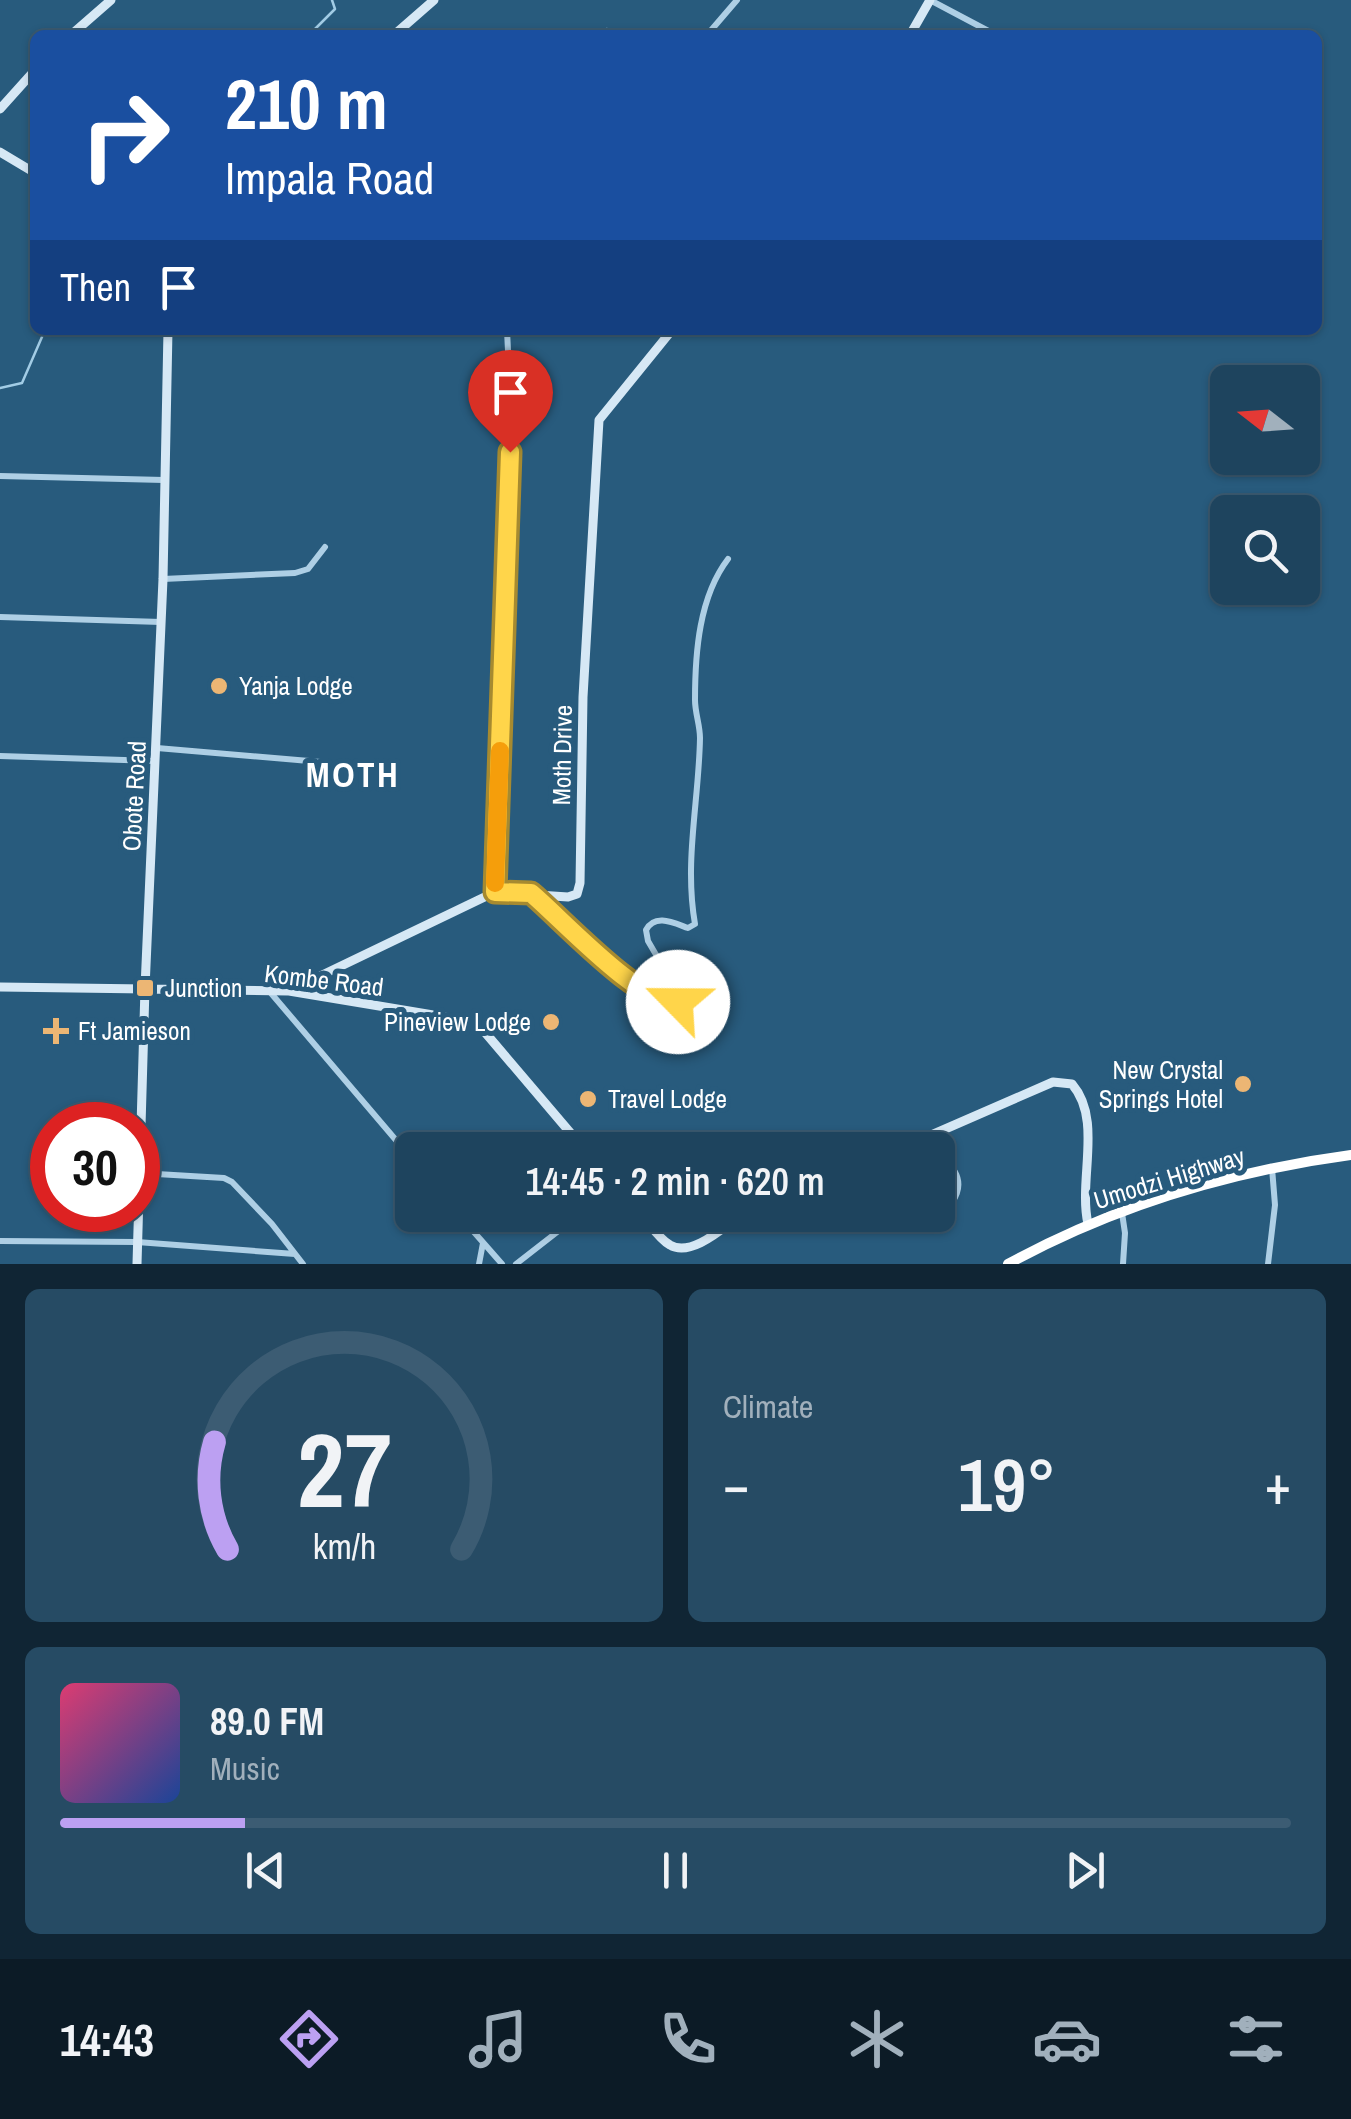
<!DOCTYPE html>
<html lang="en">
<head>
<meta charset="utf-8">
<style>
	body { margin:0; font-family:"Archivo Narrow",sans-serif; background:#264b64; color:#f1f3f6; height:100vh; display:flex; flex-direction:column; font-size:38px; white-space:nowrap }
	* { box-sizing:border-box; margin:0 }
	p { font-size:32px; color:#a1b0bc }
	.icon { flex:none; width:55px; height:55px; fill:none; stroke:currentColor; stroke-width:2; stroke-linecap:round; stroke-linejoin:round }
	.map { position:relative; height:1264px; overflow:hidden }
	.side { display:flex; flex-direction:column; gap:25px; padding:25px; background:#102534; flex:1 }
	.side>* { flex:none }
	.top-card { position:absolute; left:30px; top:30px; width:1292px; height:305px; border-radius:15px; box-shadow:0 2px 8px #0004,0 0 0 2px #3c5c73; background:#1a4fa0; color:#fff; overflow:hidden }
	.needle { width:65px; rotate:287deg }
	.buttons { position:absolute; left:1210px; top:365px; display:grid; gap:20px }
	.buttons a { display:grid; place-items:center; width:110px; height:110px; border-radius:15px; background:#1e445e; box-shadow:0 2px 8px #0004,0 0 0 2px #3c5c73; font-size:50px }
	.speed { position:absolute; left:30px; top:1102px; display:flex; gap:20px; font-size:50px; font-weight:700; text-align:center }
	.speed>* { display:grid; place-content:center; width:130px; height:130px; border-radius:50%; background:#1e445e; box-shadow:0 2px 8px #0004,0 0 0 2px #3c5c73; line-height:1 }
	.speed .limit { border:15px solid #d22; background:#fff; color:#111 }
	.pin { position:absolute; display:grid; place-items:center; width:85px; height:85px; color:#fff; margin:-102px -42px; border-radius:50% 50% 50% 0; rotate:-45deg; box-shadow:0 0 10px #0007 }
	.pin .icon { rotate:45deg }
	.me { position:absolute; width:110px; margin:-55px; rotate:293deg; stroke-linejoin:round; filter:drop-shadow(0 0 8px #0008) }
	.turn { display:flex; align-items:center; gap:35px; height:210px; padding:0 30px; font-size:45px }
	.turn .icon { width:130px; height:130px; stroke-width:2.5 }
	.turn b { display:block; font-size:70px; line-height:85px }
	.then { display:flex; align-items:center; height:95px; padding:0 30px; background:#0003; gap:20px; font-size:38px }
	.big { font-size:75px; font-weight:600; line-height:1.1 }
	.side .tile { flex:1; display:flex; flex-direction:column; justify-content:center; gap:15px; min-width:0; padding:0 35px; border-radius:15px; background:#264b64 }
	.side .dial { align-items:center; gap:0 }
	.dial svg { height:260px; overflow:visible; fill:none; stroke:#3c5c73; stroke-width:7; stroke-linecap:round; text-anchor:middle }
	.dial text { fill:#f1f3f6; stroke:none }
	.song { display:flex; align-items:center; gap:30px }
	.cover { width:120px; height:120px; border-radius:15px; background:linear-gradient(135deg,hsl(340 70% 55%),hsl(220 70% 35%)) }
	.played { height:10px; border-radius:5px; background:linear-gradient(90deg,#bca0f2 15%,#3c5c73 15%) }
	.keys { display:flex; justify-content:space-around; direction:ltr }
	.heat { display:flex; justify-content:space-between; align-items:center; font-size:55px; direction:ltr }
	.side .tiles { flex:1; display:grid; gap:25px; grid-template-columns:1fr 1fr }
	.tile:last-child { grid-column:span 2 }
	.trip { position:absolute; left:395px; top:1132px; width:560px; height:100px; border-radius:15px; background:#1e445e; box-shadow:0 2px 8px #0004,0 0 0 2px #3c5c73; font-weight:600; line-height:100px; text-align:center }
	.tab-bar { display:flex; height:160px; justify-content:space-around; align-items:center; background:#0c1b26; color:#a1b0bc }
	.tab-bar .icon { width:70px; height:70px }
	.tab-bar .selected { color:#bca0f2 }
	.tab-bar b { font-size:45px; color:#f1f3f6 }
	.map>svg:first-child { display:block }
</style>
</head>
<body>
<div class="map">
<svg width="1351" height="1264" viewBox="0 0 1351 1264">
	<rect width="100%" height="100%" fill="#285b7d"/>
	<g fill="none" stroke-linecap="round" stroke-linejoin="round">
		<path stroke="#a2cce5" stroke-width="2.5" d="M309 35 335 9 332 0
			M0 388 22 383 45 330"/>
		<path stroke="#aecfe5" stroke-width="6" d="M930 0 996 35
			M604 35 607 31
			M707 35 737 0
			M0 476 164 480
			M163 579 295 573 308 569 325 547
			M0 617 161 622
			M157 748 321 762
			M0 756 155 761
			M495 892 511 413 507 330
			M536 897C566 922 641 1006 678 1002L679 994 648 941 646 930C655 913 674 923 688 928L695 924C684 862 699 800 700 738 700 725 695 713 695 700 695 653 699 597 728 559
			M270 992 412 1159
			M922 1140 933 1150
			M140 1173 224 1178 232 1182 272 1224 303 1264
			M1122 1213 1125 1233 1123 1264
			M459 1215 502 1264
			M872 1215C881 1221 890 1228 901 1229 926 1230 971 1201 955 1172 951 1165 943 1159 938 1154
			M0 1241 137 1242 295 1254
			M479 1264 483 1243
			M516 1264 579 1215
			M1268 1264 1275 1205 1272 1168"/>
		<path stroke="#d6e8f5" stroke-width="9" d="M71 35 111 0
			M394 35 434 0
			M910 35 930 0
			M0 109 35 70
			M0 152 35 173
			M0 987 289 991 469 1021 483 1030 585 1150
			M289 991 495 892 568 897 577 894 580 883 583 697 599 420 672 330
			M897 1150 1053 1082 1072 1084C1103 1120 1078 1179 1088 1224
			M642 1215C650 1224 659 1239 670 1245 691 1258 724 1227 741 1215
			M137 1264 145 988 163 579 168 330"/>
		<path stroke="#fff" stroke-width="10" d="M1008 1264C1114 1206 1231 1171 1351 1155"/>
	</g>
	<g fill="none" stroke-linecap="round" stroke-linejoin="round">
		<defs>
			<path id="route" d="M510 452 495 892 531 893C561 918 642 1007 678 1002"/>
		</defs>
		<use href="#route" stroke="#a68a30" stroke-width="25"/>
		<use href="#route" stroke="#ffd54a" stroke-width="18"/>
		<path stroke="#f59e0b" stroke-width="18" d="M495 883 500 751"/>
	</g>
	<g fill="#ecb674" stroke="#285b7d" stroke-width="4">
		<circle cx="219" cy="686" r="10"/>
		<rect x="135" y="978" width="20" height="20" rx="5"/>
		<circle cx="551" cy="1022" r="10"/>
		<path d="M51 1016h10v10h10v10h-10v10h-10v-10h-10v-10h10z"/>
		<circle cx="1243" cy="1084" r="10"/>
		<circle cx="588" cy="1099" r="10"/>
	</g>
	<g text-anchor="middle" stroke-width="10" stroke-linejoin="round" paint-order="stroke">
		<g font-size="25" fill="#fff" stroke="#285b7d" text-anchor="start">
			<text x="239" y="695">Yanja Lodge</text>
			<text x="165" y="997">Junction</text>
			<text x="531" y="1031" text-anchor="end">Pineview Lodge</text>
			<text x="78" y="1040">Ft Jamieson</text>
			<text x="1223" y="1079" text-anchor="end">New Crystal<tspan x="1223" dy="29">Springs Hotel</tspan></text>
			<text x="608" y="1108">Travel Lodge</text>
		</g>
		<g font-size="25" fill="#fff" stroke="#285b7d">
			<text transform="translate(562 755) rotate(-89)" y="9">Moth Drive</text>
			<text transform="translate(134 796) rotate(-87)" y="9">Obote Road</text>
			<text transform="translate(324 980) rotate(7)" y="9">Kombe Road</text>
			<text transform="translate(1169 1178) rotate(-17)" y="9">Umodzi Highway</text>
		</g>
		<g font-size="35" font-weight="bold" letter-spacing="2.5" fill="#fff" stroke="#285b7d">
			<text x="353" y="787">MOTH</text>
		</g>
	</g>
</svg>
<div class="buttons">
<a><svg class="needle" viewBox="-14 -14 28 28"><path d="M0-13l5 13h-10z" fill="#e53935"/><path d="M0 13l5-13h-10z" fill="#a1b0bc"/></svg></a>
<a><svg class="icon" aria-label="search" viewBox="0 0 24 24"><circle cx="10" cy="10" r="6"/><path d="M15 15l6 6"/></svg></a>
</div>
<div class="speed"><div class="limit">30</div></div>
<div class="pin" style="left:510px;top:452px;background:#d93025"><svg class="icon" aria-label="arrive" viewBox="0 0 24 24"><path d="M6 21V4h12l-3 4 3 4H6"/></svg></div>
<svg class="me" style="left:678px;top:1002px" viewBox="-20 -20 40 40"><circle r="19" fill="#fff"/><path d="M0-13L10 11 0 6-10 11z" fill="#ffd54a"/></svg>
<div class="trip">14:45 · 2 min · 620 m</div>
<div class="top-card">
<div class="turn"><svg class="icon" aria-label="right" viewBox="0 0 24 24"><path d="M7 20v-9h11M14 6l5 5-5 5"/></svg><div><b>210 m</b>Impala Road</div></div>
<div class="then">Then<svg class="icon" aria-label="arrive" viewBox="0 0 24 24"><path d="M6 21V4h12l-3 4 3 4H6"/></svg></div>
</div>
</div>
<section class="side">
<div class="tiles">
<div class="tile dial"><svg viewBox="0 0 100 80">
<path d="M14 69A42 42 0 1 1 86 69"/>
<path d="M14 69A42 42 0 0 1 10 36" stroke="#bca0f2"/>
<text x="50" y="56" font-size="32" font-weight="700">27</text>
<text x="50" y="72" font-size="11">km/h</text>
</svg></div>
<div class="tile"><p>Climate</p>
<div class="heat"><a>−</a><b class="big">19°</b><a>+</a></div>
</div>
<div class="tile">
<div class="song"><i class="cover"></i><div><b>89.0 FM</b><p>Music</p></div></div>
<div class="played"></div>
<div class="keys"><svg class="icon" aria-label="previous" viewBox="0 0 24 24"><path d="M18 5L8 12l10 7zM5 5v14"/></svg><svg class="icon" aria-label="pause" viewBox="0 0 24 24"><path d="M8 5v14M16 5v14"/></svg><svg class="icon" aria-label="next" viewBox="0 0 24 24"><path d="M6 5l10 7-10 7zM19 5v14"/></svg></div>
</div>
</div>
</section>
<nav class="tab-bar">
<b>14:43</b>
<svg class="icon selected" aria-label="directions" viewBox="0 0 24 24"><path d="M12 3l9 9-9 9-9-9zM9 14v-3h6M13 9l2 2-2 2"/></svg>
<svg class="icon" aria-label="music" viewBox="0 0 24 24"><path d="M9 18V5l10-2v13"/><circle cx="6" cy="18" r="3"/><circle cx="16" cy="16" r="3"/></svg>
<svg class="icon" aria-label="phone" viewBox="0 0 24 24"><path d="M5 4h4l2 5-3 2q2 4 5 5l2-3 5 2v4C11 20 4 13 5 4z"/></svg>
<svg class="icon" aria-label="climate" viewBox="0 0 24 24"><path d="M12 3v18M4 7l16 10M4 17L20 7"/></svg>
<svg class="icon" aria-label="car" viewBox="0 0 24 24"><path d="M5 17H2v-5l4-1 3-4h7l3 4 3 1v5h-3M9 17h6M6 11h13"/><circle cx="7" cy="17" r="2"/><circle cx="17" cy="17" r="2"/></svg>
<svg class="icon" aria-label="filters" viewBox="0 0 24 24"><path d="M4 7h16M4 17h16"/><circle cx="9" cy="7" r="2"/><circle cx="15" cy="17" r="2"/></svg>
</nav>
</body>
</html>
